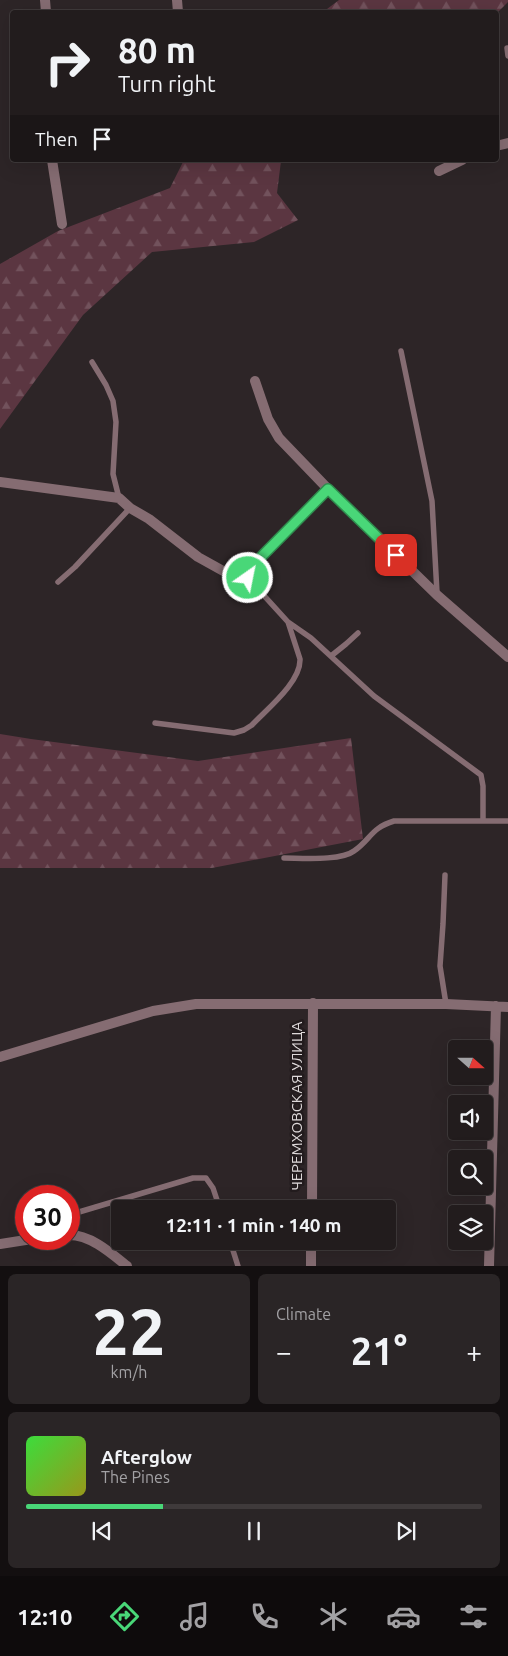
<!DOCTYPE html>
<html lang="en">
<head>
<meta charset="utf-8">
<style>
	body { margin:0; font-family:Ubuntu,sans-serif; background:#2a2526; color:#f1f3f6; height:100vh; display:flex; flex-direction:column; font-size:19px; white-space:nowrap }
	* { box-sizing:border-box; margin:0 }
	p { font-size:16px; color:#a2a1a4 }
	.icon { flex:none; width:28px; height:28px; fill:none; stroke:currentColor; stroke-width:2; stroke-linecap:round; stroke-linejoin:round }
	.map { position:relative; height:1266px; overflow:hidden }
	.drawer { display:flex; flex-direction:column; gap:8px; padding:8px; background:#130f10; flex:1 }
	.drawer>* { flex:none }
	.guide { position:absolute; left:10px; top:10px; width:489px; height:152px; border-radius:5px; box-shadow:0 5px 20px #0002,0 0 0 1px #3f3a3b; background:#221c1d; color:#f1f3f6; overflow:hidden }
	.needle { width:32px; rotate:111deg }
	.controls { position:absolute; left:448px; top:1040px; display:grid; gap:10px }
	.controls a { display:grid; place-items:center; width:45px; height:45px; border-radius:5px; background:#221c1d; box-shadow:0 5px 20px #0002,0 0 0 1px #3f3a3b; font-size:25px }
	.speed { position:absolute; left:15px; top:1185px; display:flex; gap:10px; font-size:25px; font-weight:700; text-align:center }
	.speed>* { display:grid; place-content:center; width:65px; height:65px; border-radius:50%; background:#221c1d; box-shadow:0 5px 20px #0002,0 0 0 1px #3f3a3b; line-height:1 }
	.speed .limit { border:8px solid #d22; background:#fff; color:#111 }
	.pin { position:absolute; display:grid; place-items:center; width:42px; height:42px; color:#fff; margin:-21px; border-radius:10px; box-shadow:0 2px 8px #0006 }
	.me { position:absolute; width:55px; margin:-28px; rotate:33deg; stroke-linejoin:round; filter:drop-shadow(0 0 4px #0008) }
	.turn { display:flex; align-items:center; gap:18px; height:105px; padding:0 25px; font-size:22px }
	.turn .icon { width:65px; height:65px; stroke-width:2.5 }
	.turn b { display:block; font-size:35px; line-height:42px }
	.then { display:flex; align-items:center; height:48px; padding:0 25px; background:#0003; gap:10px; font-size:19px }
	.big { font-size:38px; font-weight:700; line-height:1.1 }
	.drawer .tile { flex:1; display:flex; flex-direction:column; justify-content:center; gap:8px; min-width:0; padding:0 18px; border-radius:8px; background:#2a2526 }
	.drawer .dial { align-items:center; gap:0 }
	.dial b { font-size:65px; line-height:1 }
	.song { display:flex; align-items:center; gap:15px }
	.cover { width:60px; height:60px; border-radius:8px; background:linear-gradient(135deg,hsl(120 70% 55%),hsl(60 70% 35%)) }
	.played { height:5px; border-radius:2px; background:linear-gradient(90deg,#49d778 30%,#3f3a3b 30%) }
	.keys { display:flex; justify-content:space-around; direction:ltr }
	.heat { display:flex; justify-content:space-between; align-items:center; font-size:28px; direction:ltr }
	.drawer .tiles { flex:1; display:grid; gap:8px; grid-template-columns:1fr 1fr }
	.tile:last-child { grid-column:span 2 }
	.trip { position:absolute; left:111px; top:1200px; width:285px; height:50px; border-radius:5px; background:#221c1d; box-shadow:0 5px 20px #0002,0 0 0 1px #3f3a3b; font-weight:700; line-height:50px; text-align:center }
	.dock { display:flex; height:80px; justify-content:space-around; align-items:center; background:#0e0b0c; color:#a2a1a4 }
	.dock .icon { width:35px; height:35px }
	.dock .on { color:#49d778 }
	.dock b { font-size:22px; color:#f1f3f6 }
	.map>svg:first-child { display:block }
</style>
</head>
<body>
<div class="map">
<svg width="508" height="1266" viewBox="0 0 508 1266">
	<defs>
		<pattern id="forest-firs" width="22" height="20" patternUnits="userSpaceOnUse" patternTransform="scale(1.25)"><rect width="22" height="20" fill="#5b3641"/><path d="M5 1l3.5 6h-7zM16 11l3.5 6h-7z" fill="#72525c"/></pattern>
	</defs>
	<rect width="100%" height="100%" fill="#2d2527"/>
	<path fill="url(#forest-firs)" d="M339 0H508V2L496 14 323 12Z
		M184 160H285L281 161 277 193 298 220 254 242 152 252 83 315 0 429V264L58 231 170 188Z
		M0 734 31 739 198 761 351 738 363 839 212 868H0Z"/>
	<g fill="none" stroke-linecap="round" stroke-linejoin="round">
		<path stroke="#856c72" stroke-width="5.5" d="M507 48 508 56
			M401 351 432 501 437 593
			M92 362 106 385 113 401 116 422 113 474 119 498
			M58 582 75 567 130 508
			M288 622 311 638 374 696 481 775 483 786V821H508
			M331 656 346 644 358 633
			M155 723 234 733 244 730 252 725C267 709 301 682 300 659L288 622 248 578
			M284 858C302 858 341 861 354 851 371 839 371 828 394 821H483
			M445 875 443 924 440 966 446 1004
			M69 1215 193 1178H206L213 1188 220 1209
			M230 1241 238 1266"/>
		<path stroke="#856c72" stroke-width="10" d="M45 0 46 12
			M177 0 178 12
			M496 146 508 143
			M52 160 62 224
			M439 171 462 160
			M255 381 268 419 279 438 328 489 437 595 508 657
			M0 482 119 498 130 508 149 519 198 557 234 577 248 578 262 556 328 489
			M0 1057 153 1011 196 1004H446L508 1007
			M312 1209 313 1003
			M69 1235C91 1235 111 1253 127 1266
			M0 1244 32 1239
			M311 1266V1241
			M489 1266 496 1006"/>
	</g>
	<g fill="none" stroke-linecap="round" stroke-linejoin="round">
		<defs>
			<path id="route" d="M248 578 262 556 328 489 396 555"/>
		</defs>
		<use href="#route" stroke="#2f8c4e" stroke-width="12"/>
		<use href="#route" stroke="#49d778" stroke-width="9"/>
	</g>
	<g text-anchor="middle" stroke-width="5" stroke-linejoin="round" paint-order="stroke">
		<g font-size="15" fill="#ded9da" stroke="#231c1e">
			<text transform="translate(297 1106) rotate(-90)" y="5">ЧЕРЕМХОВСКАЯ УЛИЦА</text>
		</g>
	</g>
</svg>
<div class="controls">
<a><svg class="needle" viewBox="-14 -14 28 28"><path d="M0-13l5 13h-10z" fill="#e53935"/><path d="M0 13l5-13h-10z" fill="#a2a1a4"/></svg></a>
<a><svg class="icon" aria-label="sound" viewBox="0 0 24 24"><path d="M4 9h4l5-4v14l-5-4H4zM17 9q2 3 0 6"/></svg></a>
<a><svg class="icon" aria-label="search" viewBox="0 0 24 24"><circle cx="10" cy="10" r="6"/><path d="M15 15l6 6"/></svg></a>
<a><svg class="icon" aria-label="layers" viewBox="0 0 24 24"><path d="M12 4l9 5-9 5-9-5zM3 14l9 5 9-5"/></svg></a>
</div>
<div class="speed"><div class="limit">30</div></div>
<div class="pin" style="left:396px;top:555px;background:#d93025"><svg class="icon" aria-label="arrive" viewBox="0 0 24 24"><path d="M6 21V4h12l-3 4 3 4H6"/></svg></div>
<svg class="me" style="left:248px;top:578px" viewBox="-20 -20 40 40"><circle r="17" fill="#49d778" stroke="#fff" stroke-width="3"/><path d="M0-11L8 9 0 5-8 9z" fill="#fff"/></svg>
<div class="trip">12:11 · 1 min · 140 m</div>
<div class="guide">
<div class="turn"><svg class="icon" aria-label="right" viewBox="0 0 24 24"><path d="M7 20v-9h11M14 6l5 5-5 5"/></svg><div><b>80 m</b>Turn right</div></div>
<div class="then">Then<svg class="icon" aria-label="arrive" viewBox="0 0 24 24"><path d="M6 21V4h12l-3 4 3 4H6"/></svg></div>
</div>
</div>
<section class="drawer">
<div class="tiles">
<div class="tile dial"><b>22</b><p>km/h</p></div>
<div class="tile"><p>Climate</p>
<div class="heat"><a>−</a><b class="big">21°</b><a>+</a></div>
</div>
<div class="tile">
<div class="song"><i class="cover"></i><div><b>Afterglow</b><p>The Pines</p></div></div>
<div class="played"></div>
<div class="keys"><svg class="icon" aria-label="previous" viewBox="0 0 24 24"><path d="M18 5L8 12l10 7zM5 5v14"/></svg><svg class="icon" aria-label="pause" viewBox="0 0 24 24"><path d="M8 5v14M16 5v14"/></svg><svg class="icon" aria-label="next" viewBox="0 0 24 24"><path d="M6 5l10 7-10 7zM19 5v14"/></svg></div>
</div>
</div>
</section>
<nav class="dock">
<b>12:10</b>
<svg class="icon on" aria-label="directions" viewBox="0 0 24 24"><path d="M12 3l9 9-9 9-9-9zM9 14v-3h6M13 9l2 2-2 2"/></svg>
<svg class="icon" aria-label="music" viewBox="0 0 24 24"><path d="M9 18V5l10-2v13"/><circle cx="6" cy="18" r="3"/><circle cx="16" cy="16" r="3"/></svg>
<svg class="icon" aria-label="phone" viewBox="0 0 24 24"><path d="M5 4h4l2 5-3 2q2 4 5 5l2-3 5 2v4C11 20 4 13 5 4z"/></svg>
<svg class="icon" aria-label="climate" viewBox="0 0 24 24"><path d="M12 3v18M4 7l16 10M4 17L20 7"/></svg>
<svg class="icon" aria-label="car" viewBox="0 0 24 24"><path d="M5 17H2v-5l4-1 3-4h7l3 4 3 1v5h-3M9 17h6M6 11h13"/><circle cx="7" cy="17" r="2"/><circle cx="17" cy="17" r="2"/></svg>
<svg class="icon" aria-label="filters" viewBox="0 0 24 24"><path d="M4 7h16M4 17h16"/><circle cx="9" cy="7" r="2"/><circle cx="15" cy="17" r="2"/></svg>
</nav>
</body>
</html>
